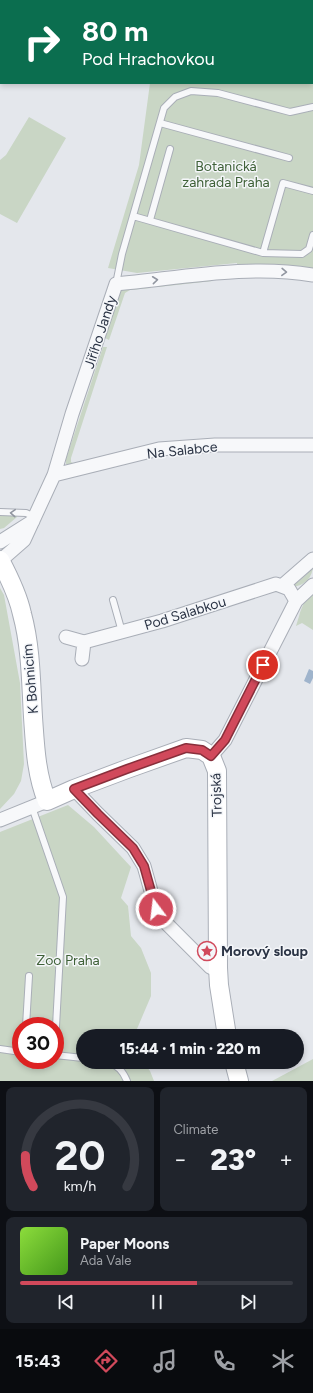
<!DOCTYPE html>
<html lang="en">
<head>
<meta charset="utf-8">
<style>
	body { margin:0; font-family:Figtree,sans-serif; background:#20242c; color:#f1f3f6; height:100vh; display:flex; flex-direction:column; font-size:15px; white-space:nowrap }
	* { box-sizing:border-box; margin:0 }
	p { font-size:13px; color:#9ea1a6 }
	.icon { flex:none; width:22px; height:22px; fill:none; stroke:currentColor; stroke-width:2; stroke-linecap:round; stroke-linejoin:round }
	.map { position:relative; height:1081px; overflow:hidden }
	.panel { display:flex; flex-direction:column; gap:6px; padding:6px; background:#0d0f14; flex:1 }
	.panel>* { flex:none }
	.top-card { position:absolute; left:0px; top:0px; width:313px; height:84px; box-shadow:0 2px 6px #0003; background:#0b6e4f; color:#fff; overflow:hidden }
	.speed { position:absolute; left:12px; top:1017px; display:flex; gap:8px; font-size:20px; font-weight:700; text-align:center }
	.speed>* { display:grid; place-content:center; width:52px; height:52px; border-radius:50%; background:#171b24; box-shadow:0 2px 6px #0003; line-height:1 }
	.speed .limit { border:6px solid #d22; background:#fff; color:#111 }
	.pin { position:absolute; display:grid; place-items:center; width:34px; height:34px; color:#fff; margin:-17px; border:2px solid #fff; border-radius:50%; box-shadow:0 1px 4px #0007 }
	.me { position:absolute; width:44px; margin:-22px; rotate:345deg; stroke-linejoin:round; filter:drop-shadow(0 0 3px #0008) }
	.turn { display:flex; align-items:center; gap:14px; height:84px; padding:0 16px; font-size:18px }
	.turn .icon { width:52px; height:52px; stroke-width:2.5 }
	.turn b { display:block; font-size:28px; line-height:34px }
	.big { font-size:30px; font-weight:800; line-height:1.1 }
	.panel .tile { flex:1; display:flex; flex-direction:column; justify-content:center; gap:6px; min-width:0; padding:0 14px; border-radius:8px; background:#20242c }
	.panel .dial { align-items:center; gap:0 }
	.dial svg { height:104px; overflow:visible; fill:none; stroke:#363941; stroke-width:7; stroke-linecap:round; text-anchor:middle }
	.dial text { fill:#f1f3f6; stroke:none }
	.song { display:flex; align-items:center; gap:12px }
	.cover { width:48px; height:48px; border-radius:6px; background:linear-gradient(135deg,hsl(90 70% 55%),hsl(100 70% 35%)) }
	.played { height:4px; border-radius:2px; background:linear-gradient(90deg,#d1495b 65%,#363941 65%) }
	.keys { display:flex; justify-content:space-around; direction:ltr }
	.heat { display:flex; justify-content:space-between; align-items:center; font-size:22px; direction:ltr }
	.panel .tiles { flex:1; display:grid; gap:6px; grid-template-columns:1fr 1fr }
	.tile:last-child { grid-column:span 2 }
	.trip { position:absolute; left:76px; top:1029px; width:228px; height:40px; border-radius:20px; background:#171b24; box-shadow:0 2px 6px #0003; font-weight:800; line-height:40px; text-align:center }
	.menu { display:flex; height:64px; justify-content:space-around; align-items:center; background:#090b0e; color:#9ea1a6 }
	.menu .icon { width:28px; height:28px }
	.menu .on { color:#d1495b }
	.menu b { font-size:18px; color:#f1f3f6 }
	.map>svg:first-child { display:block }
</style>
</head>
<body>
<div class="map">
<svg width="313" height="1081" viewBox="0 0 313 1081">
	<rect width="100%" height="100%" fill="#e4e7ec"/>
	<path fill="#c9d6c5" fill-rule="evenodd" d="M159 0H313V271L237 268V263L137 273 108 268 139 165 150 83H312V1H159Z
		M29 117 66 138 17 223 0 214V160L6 155Z
		M212 279 213 281 158 287V284Z
		M151 286V288L130 290 125 293 109 340 105 338 121 291 122 289Z
		M103 347H107L71 458V462L73 463 71 467 66 464V459Z
		M16 514 17 517 4 528 0 529V515Z
		M313 565C313 578 304 586 292 587L295 580 298 582 308 573 307 571Z
		M0 588 4 595 20 683 24 764 21 781 14 794 0 809Z
		M313 595V630L302 623 296 626C300 616 301 600 313 595Z
		M68 805 94 827 131 867 121 898 128 906 131 936 141 948 151 973V996L134 1036H83V1062H143L150 1071 154 1081H0V832ZM21 1026H55V1060H21Z
		M313 1059V1081H272Z"/>
	<path fill="#9fb4cc" d="M309 669 313 671V678L310 684 304 681Z"/>
	<g fill="none" stroke-linecap="round" stroke-linejoin="round">
		<defs>
			<path id="lane" d="M160 123 289 158
				M133 216 263 253 302 254 309 249 313 235
				M150 220 170 149
				M263 253 283 183 313 191
				M116 284 122 254 164 108 175 97 191 91 218 93 290 112 313 107
				M0 512 26 513 35 517
				M113 600 122 632
				M32 807 63 897 55 1045
				M26 1026 29 976
				M0 1049 21 1052
				M55 1055 83 1058
				M108 1062C118 1066 123 1071 127 1081"/>
			<path id="street" d="M54 475 159 449 215 445H313
				M0 542 33 521
				M0 561 24 540 54 475 72 414 116 284C181 278 248 264 313 275
				M282 586 313 559
				M66 637 84 642 162 621 276 584 289 589 296 601
				M82 659 84 642
				M211 756 225 740 296 601 313 585
				M74 789 98 814 133 848 144 866 156 909 163 920 210 967 212 968H218
				M0 820 47 801"/>
			<path id="secondary" d="M0 560C9 577 18 595 22 614 31 647 31 683 33 717 35 745 36 774 47 801L74 789 127 769 186 748 202 750 211 756 217 771 218 968 219 985 227 1036
				M234 1062 239 1081"/>
		</defs>
		<use href="#lane" stroke="#a9aeb7" stroke-width="8"/>
		<use href="#street" stroke="#a9aeb7" stroke-width="15"/>
		<use href="#secondary" stroke="#a9aeb7" stroke-width="20"/>
		<use href="#lane" stroke="#f7f8fa" stroke-width="6"/>
		<use href="#street" stroke="#f7f8fa" stroke-width="13"/>
		<use href="#secondary" stroke="#fff" stroke-width="18"/>
	</g>
	<defs><path id="oneway-chevron" d="M-2-3.5L2.5 0L-2 3.5" fill="none" stroke-width="1.6" stroke-linecap="round" stroke-linejoin="round"/></defs>
	<g stroke="#9196a0">
		<use href="#oneway-chevron" transform="translate(284 272) rotate(2)"/>
		<use href="#oneway-chevron" transform="translate(155 280) rotate(-6)"/>
		<use href="#oneway-chevron" transform="translate(13 513) rotate(-176)"/>
	</g>
	<g fill="none" stroke-linecap="round" stroke-linejoin="round">
		<defs>
			<path id="route" d="M156 909 144 866 133 848 98 814 74 789 127 769 186 748 202 750 211 756 225 740 263 665"/>
		</defs>
		<use href="#route" stroke="#882f3b" stroke-width="10"/>
		<use href="#route" stroke="#d1495b" stroke-width="7"/>
	</g>
	<defs>
		<symbol id="sight-ring" viewBox="-11 -11 22 22"><circle r="9.5" fill="#f4f6f9" stroke="#d1495b" stroke-width="1.5"/><path d="M0-6L1.8-2.2L6-1.7L2.9 1.2L3.7 5.4L0 3.3L-3.7 5.4L-2.9 1.2L-6-1.7L-1.8-2.2Z" fill="#d1495b"/></symbol>
	</defs>
	<g fill-rule="evenodd">
		<use href="#sight-ring" x="196" y="940" width="22" height="22"/>
	</g>
	<g text-anchor="middle" stroke-width="3" stroke-linejoin="round" paint-order="stroke">
		<g font-size="14" fill="#3f6138" stroke="#f4f6f9">
			<text x="226" y="171">Botanická<tspan x="226" dy="16">zahrada Praha</tspan></text>
			<text x="68" y="965">Zoo Praha</text>
		</g>
		<g font-size="14" fill="#2b3445" stroke="#f4f6f9">
			<text transform="translate(100 332) rotate(-72)" y="5">Jiřího Jandy</text>
			<text transform="translate(182 450) rotate(-6)" y="5">Na Salabce</text>
			<text transform="translate(185 613) rotate(-17)" y="5">Pod Salabkou</text>
			<text transform="translate(30 679) rotate(-95)" y="5">K Bohnicím</text>
			<text transform="translate(216 795) rotate(-92)" y="5">Trojská</text>
		</g>
		<g font-size="14" font-weight="bold" fill="#2b3445" stroke="#f4f6f9" text-anchor="start">
			<text x="221" y="956">Morový sloup</text>
		</g>
	</g>
</svg>
<div class="speed"><div class="limit">30</div></div>
<div class="pin" style="left:263px;top:665px;background:#d93025"><svg class="icon" aria-label="arrive" viewBox="0 0 24 24"><path d="M6 21V4h12l-3 4 3 4H6"/></svg></div>
<svg class="me" style="left:156px;top:909px" viewBox="-20 -20 40 40"><circle r="17" fill="#d1495b" stroke="#fff" stroke-width="3"/><path d="M0-11L8 9 0 5-8 9z" fill="#fff"/></svg>
<div class="trip">15:44 · 1 min · 220 m</div>
<div class="top-card">
<div class="turn"><svg class="icon" aria-label="right" viewBox="0 0 24 24"><path d="M7 20v-9h11M14 6l5 5-5 5"/></svg><div><b>80 m</b>Pod Hrachovkou</div></div>
</div>
</div>
<section class="panel">
<div class="tiles">
<div class="tile dial"><svg viewBox="0 0 100 80">
<path d="M14 69A42 42 0 1 1 86 69"/>
<path d="M14 69A42 42 0 0 1 8 45" stroke="#d1495b"/>
<text x="50" y="56" font-size="32" font-weight="700">20</text>
<text x="50" y="72" font-size="11">km/h</text>
</svg></div>
<div class="tile"><p>Climate</p>
<div class="heat"><a>−</a><b class="big">23°</b><a>+</a></div>
</div>
<div class="tile">
<div class="song"><i class="cover"></i><div><b>Paper Moons</b><p>Ada Vale</p></div></div>
<div class="played"></div>
<div class="keys"><svg class="icon" aria-label="previous" viewBox="0 0 24 24"><path d="M18 5L8 12l10 7zM5 5v14"/></svg><svg class="icon" aria-label="pause" viewBox="0 0 24 24"><path d="M8 5v14M16 5v14"/></svg><svg class="icon" aria-label="next" viewBox="0 0 24 24"><path d="M6 5l10 7-10 7zM19 5v14"/></svg></div>
</div>
</div>
</section>
<nav class="menu">
<b>15:43</b>
<svg class="icon on" aria-label="directions" viewBox="0 0 24 24"><path d="M12 3l9 9-9 9-9-9zM9 14v-3h6M13 9l2 2-2 2"/></svg>
<svg class="icon" aria-label="music" viewBox="0 0 24 24"><path d="M9 18V5l10-2v13"/><circle cx="6" cy="18" r="3"/><circle cx="16" cy="16" r="3"/></svg>
<svg class="icon" aria-label="phone" viewBox="0 0 24 24"><path d="M5 4h4l2 5-3 2q2 4 5 5l2-3 5 2v4C11 20 4 13 5 4z"/></svg>
<svg class="icon" aria-label="climate" viewBox="0 0 24 24"><path d="M12 3v18M4 7l16 10M4 17L20 7"/></svg>
</nav>
</body>
</html>
